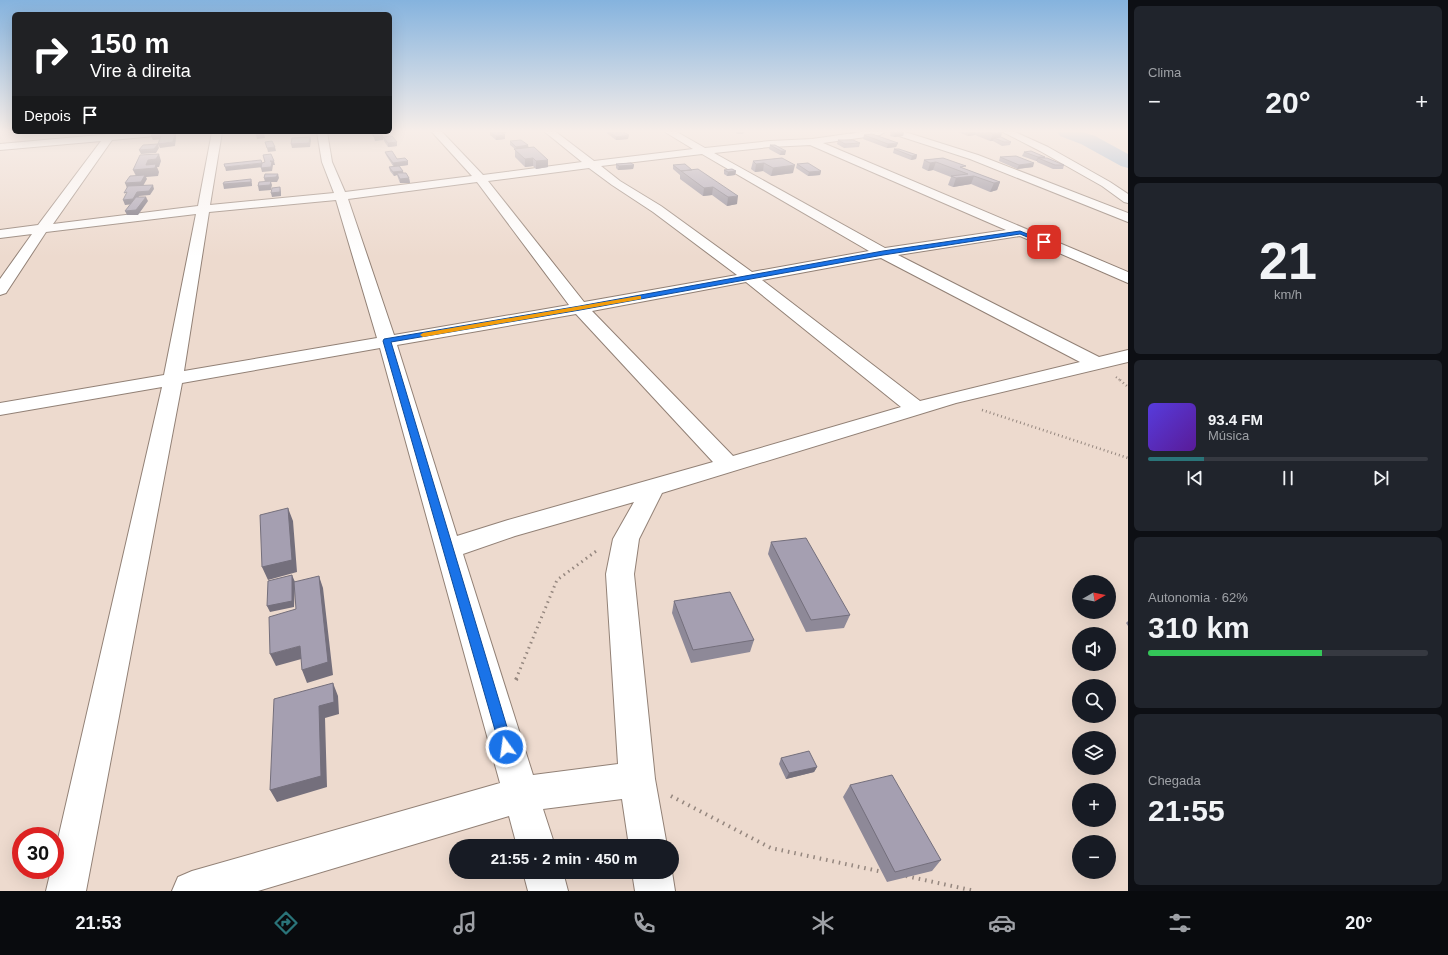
<!DOCTYPE html>
<html lang="pt">
<head>
<meta charset="utf-8">
<style>
	body { margin:0; font-family:Arial,sans-serif; background:#20242c; color:#f1f3f6; height:100vh; display:flex; flex-direction:column; font-size:15px; white-space:nowrap }
	* { box-sizing:border-box; margin:0 }
	p { font-size:13px; color:#9ea1a6 }
	.icon { flex:none; width:22px; height:22px; fill:none; stroke:currentColor; stroke-width:2; stroke-linecap:round; stroke-linejoin:round }
	.map { position:relative; flex:1; overflow:hidden }
	.side { display:flex; flex-direction:column; gap:6px; padding:6px; background:#0d0f14; width:320px }
	.side>* { flex:none }
	.guide { position:absolute; left:12px; top:12px; width:380px; height:122px; border-radius:6px; box-shadow:0 4px 16px #0002; background:#202124; color:#fff; overflow:hidden }
	.needle { width:26px; rotate:81deg }
	.fabs { position:absolute; left:1072px; top:575px; display:grid; gap:8px }
	.fabs a { display:grid; place-items:center; width:44px; height:44px; border-radius:50%; background:#171b24; box-shadow:0 4px 16px #0002; font-size:20px }
	.speed { position:absolute; left:12px; top:827px; display:flex; gap:8px; font-size:20px; font-weight:700; text-align:center }
	.speed>* { display:grid; place-content:center; width:52px; height:52px; border-radius:50%; background:#171b24; box-shadow:0 4px 16px #0002; line-height:1 }
	.speed .limit { border:6px solid #d22; background:#fff; color:#111 }
	.pin { position:absolute; display:grid; place-items:center; width:34px; height:34px; color:#fff; margin:-17px; border-radius:8px; box-shadow:0 2px 6px #0006 }
	.me { position:absolute; width:44px; margin:-22px; rotate:346deg; stroke-linejoin:round; filter:drop-shadow(0 0 3px #0008) }
	.turn { display:flex; align-items:center; gap:14px; height:84px; padding:0 12px; font-size:18px }
	.turn .icon { width:52px; height:52px; stroke-width:2.5 }
	.turn b { display:block; font-size:28px; line-height:34px }
	.then { display:flex; align-items:center; height:38px; padding:0 12px; background:#0003; gap:8px; font-size:15px }
	.big { font-size:30px; font-weight:700; line-height:1.1 }
	.side .tile { flex:1; display:flex; flex-direction:column; justify-content:center; gap:6px; min-width:0; padding:0 14px; border-radius:6px; background:#20242c }
	.side .dial { align-items:center; gap:0 }
	.dial b { font-size:52px; line-height:1 }
	.song { display:flex; align-items:center; gap:12px }
	.cover { width:48px; height:48px; border-radius:6px; background:linear-gradient(135deg,hsl(250 70% 55%),hsl(270 70% 35%)) }
	.played { height:4px; border-radius:2px; background:linear-gradient(90deg,#2a7479 20%,#363941 20%) }
	.keys { display:flex; justify-content:space-around; direction:ltr }
	.heat { display:flex; justify-content:space-between; align-items:center; font-size:22px; direction:ltr }
	.charge { height:6px; border-radius:3px; background:linear-gradient(90deg,#34c759 62%,#363941 0) }
	.trip { position:absolute; left:449px; top:839px; width:230px; height:40px; border-radius:20px; background:#171b24; box-shadow:0 4px 16px #0002; font-weight:700; line-height:40px; text-align:center }
	.menu { display:flex; height:64px; justify-content:space-around; align-items:center; background:#090b0e; color:#9ea1a6 }
	.menu .icon { width:28px; height:28px }
	.menu .on { color:#2a7479 }
	.menu b { font-size:18px; color:#f1f3f6 }
	main { display:flex; flex:1; min-height:0 }
	.map>svg:first-child { display:block }
</style>
</head>
<body>
<main>
<div class="map">
<svg width="1128" height="891" viewBox="0 0 1128 891">
	<rect width="100%" height="100%" fill="#eddace"/>
	<g fill="none" stroke-linecap="round" stroke-linejoin="round">
		<path fill="#92b2d0" fill-rule="evenodd" d="M1057 132H1083L1095 136 1128 154V168L1121 166 1081 144 1060 136Z"/>
		<defs>
			<path id="minor" d="M133 132H170L165 135 112 140 53 224 198 206 212 132H222L210 205 334 193 322 162 317 132H327L332 162 345 192 472 176 432 132H442L483 175 582 162 545 132H556L594 161 693 149 665 132H677L705 148 770 141 812 139 861 132H885L880 135 823 143 1128 272V283L1020 236 898 255 1099 357 1128 350V362L956 403 662 493 639 539 634 574 655 779 667 846H629L622 799 543 809 555 846H517L509 816 258 891H172L178 877 192 871 500 783 380 348 182 383 86 891H46L51 870H55V852L162 387 0 415V403L164 375 196 214 46 232 6 293 0 295V279L32 234 0 238V230L38 225 101 141 0 150V144ZM810 145 1006 230 885 248 714 153 770 147ZM702 154 869 251 752 272 661 206 620 181 601 166ZM589 168 612 185 653 212 737 275 584 302 488 181ZM477 182 569 305 394 335 348 199ZM336 200 377 338 184 371 209 212ZM881 258 1080 362 920 401 762 280ZM746 282 901 407 733 456 592 311ZM576 314 713 462 508 520 457 536 397 345ZM634 502 613 539 606 574 618 764 533 775 463 554 515 536Z
				M891 132H905L978 155 1128 213V222L970 159 893 134Z
				M1003 132H1015L1048 147 1110 182 1128 194V203L1124 202 1102 186 1040 151Z
				M523 872H563L568 891H528Z
				M632 872H672L675 891H635Z"/>
		</defs>
		<use href="#minor" stroke="#928176" stroke-width="2"/>
		<path stroke="#95877f" stroke-width="2" stroke-dasharray="1 2.5" stroke-linecap="butt" d="M1116 377 1121 381"/>
		<path stroke="#95877f" stroke-width="2.5" stroke-dasharray="1 3" stroke-linecap="butt" d="M1120 380 1128 387
			M982 410 1128 458"/>
		<path stroke="#95877f" stroke-width="3" stroke-dasharray="1.5 4" stroke-linecap="butt" d="M516 679 557 580 599 549"/>
		<path stroke="#95877f" stroke-width="4" stroke-dasharray="1.5 5" stroke-linecap="butt" d="M516 680 517 678
			M671 796 771 848 883 872
			M906 876 975 891"/>
		<use href="#minor" fill="#fff" fill-rule="evenodd"/>
	</g>
	<path fill="#8e8998" d="M490 132H506V133L502 134 505 139 496 140 490 135Z
		M605 132H623L628 139 616 140Z
		M734 132H744L743 134H738Z
		M891 132H904L903 136 894 137 890 136Z
		M958 132H998L1001 137 1011 142 1010 145 1002 146 993 141H990L975 135 968 136Z
		M864 135 898 143 896 147 887 148 863 139Z
		M383 137 397 142V146L388 147 384 141Z
		M838 140 860 143 859 147 844 148 837 144Z
		M510 141 528 145V148L548 160V167L536 169 533 166 525 167 515 157V149L510 145Z
		M770 145H775L785 155H780L769 149Z
		M894 149 917 155 916 159 911 160 893 153Z
		M385 152 408 165 400 166 403 173 409 178 410 183H400L397 175 394 176 390 171 389 167 393 166 386 155Z
		M1024 152 1045 157V158L1064 165 1063 169H1053L1037 162V161H1036L1022 156Z
		M1000 157 1033 167 1017 169 999 161Z
		M782 158 793 173 771 176 763 171 755 172 751 169 753 161Z
		M943 158 965 169 1000 182 997 190 990 192 971 184 953 187 948 185 951 177 933 170 928 171 922 168 924 160Z
		M616 164 634 165 633 169 618 170 616 168Z
		M797 164 821 171 820 175 808 176 796 168Z
		M673 165 692 170 698 169 737 204 727 206 712 195 703 196 680 179V175L673 169Z
		M724 170 736 171 735 175 727 176 724 174Z
		M771 542 850 615 844 628 806 632 768 554Z
		M674 601 754 640 750 652 691 663 672 613Z
		M1128 621V626L1126 623Z
		M781 758 817 767 814 772 786 779 779 764Z
		M850 785 941 860 932 871 887 882 843 797Z"/>
	<path fill="#746f7c" d="M174 132H176V138L175 146 160 148 158 144 173 135Z
		M255 132H270L264 133 265 138 257 139Z
		M379 132H388V134L380 135Z
		M498 132H506V133L498 134Z
		M739 132H744L743 134H738Z
		M850 132H857L856 133 849 134Z
		M904 132 903 136 894 137 895 133Z
		M969 132H976L975 135 968 136Z
		M1002 133 1000 140 994 138 993 141H990L993 134Z
		M505 135V139L496 140V136Z
		M629 135 628 139 616 140V137Z
		M151 136H161L162 139 153 140Z
		M383 136V140L375 141 374 137Z
		M310 137 311 140 310 147 292 148 291 144Z
		M397 142V146L388 147V143Z
		M898 143 896 147 887 148 888 144Z
		M158 144 159 148 156 153 141 154 139 150Z
		M528 145 529 149 516 150V147Z
		M275 147 276 151 268 152 267 148Z
		M781 151H786L785 155H780Z
		M159 154 161 161 159 167H157L159 172 158 176 146 177 147 179 143 186 127 188 125 183 137 178 133 170 148 160Z
		M917 155 916 159 911 160 912 156Z
		M1038 157H1045L1044 160 1038 158 1037 161H1036Z
		M533 158V166L525 167V159Z
		M548 160V167L536 169V161Z
		M270 161H274L275 165H273L272 171 262 172 261 168Z
		M408 161V165L394 167 393 163Z
		M936 162 933 170 928 171 930 163Z
		M262 163 263 167 226 171 225 167Z
		M764 163 763 171 755 172 756 164Z
		M1034 163 1033 167 1017 169 1019 165Z
		M634 165 633 169 618 170 619 166Z
		M795 165 793 173 771 176 773 168Z
		M403 171 404 175 397 173V175L394 176 393 172Z
		M736 171 735 175 727 176 728 172Z
		M821 171 820 175 808 176 809 172Z
		M278 174 279 178 277 182H271L272 185 271 190 259 191 258 186 265 182 264 178Z
		M974 176 971 184 953 187 956 178Z
		M409 178 410 183H400V179Z
		M251 179 252 184V186L224 189 223 184Z
		M1000 182 997 190 990 192 994 183Z
		M153 185 154 189 150 195 139 196 135 204 125 205 123 200 137 192Z
		M280 187 281 192V196L272 197 271 193Z
		M713 187 712 195 703 196 704 188Z
		M738 196 737 204 727 206 728 197Z
		M146 197 148 201 138 215H127L125 211Z
		M288 508 293 521 297 572 268 580 262 567Z
		M292 575 295 582 294 607 270 612 267 606Z
		M319 576 323 588 333 675 307 683 302 670Z
		M300 646 305 658 276 666 270 654Z
		M333 683 338 696 339 714 325 718 327 787 277 802 270 790 319 706Z
		M817 767 814 772 786 779 789 773Z"/>
	<path fill="#a59fb1" stroke="#746f7c" d="M154 132H174L173 135 175 134 173 142 158 144 161 136H151Z
		M490 132H500L505 135 496 136Z
		M609 132H623L629 135 616 137Z
		M891 132H904L895 133Z
		M987 132H998L1002 133 993 134Z
		M372 133H381L383 136 374 137Z
		M872 134 898 143 888 144 864 135Z
		M392 136 397 142 388 143 383 137Z
		M310 137 309 143 291 144 292 138Z
		M1001 137 1011 142H1004L994 138Z
		M521 140 528 145 516 147 510 141Z
		M838 140H853L860 143 845 144Z
		M272 141 275 147 267 148 265 142Z
		M158 144 154 149 139 150 143 145Z
		M770 145H775L786 151H781Z
		M534 147 548 160 536 161 533 158 525 159 514 149Z
		M894 149H899L917 155 912 156Z
		M392 151 397 159 405 158 408 161 393 163 385 152Z
		M1031 151 1045 157H1038L1024 152Z
		M159 154 156 159 148 160 146 165 156 164 155 168 133 170 140 155Z
		M271 154 274 161H270L272 162 271 167 261 168 262 163 265 162 263 155Z
		M1016 156 1034 163 1019 165 1000 157Z
		M782 158 795 165 773 168 764 163 756 164 753 161Z
		M943 158 966 166 960 167 1000 182 994 183 974 176 956 178 951 176 968 174 936 162 930 163 924 160Z
		M1038 158H1047L1064 165H1055Z
		M261 160 262 163 225 167 224 164Z
		M631 163 634 165 619 166 616 164Z
		M808 163 821 171 809 172 797 164Z
		M685 164 692 170 681 171 673 165Z
		M399 166 403 171 393 172 389 167Z
		M698 169 738 196 728 197 713 187 704 188 681 171Z
		M732 169 736 171 728 172 724 170Z
		M397 173H406L409 178 400 179Z
		M265 174H278L276 177 264 178Z
		M145 175 141 182 125 183 130 176Z
		M251 179V182L223 184 224 182Z
		M271 181 270 185 258 186 259 182Z
		M153 185 149 191 137 192 133 199 123 200 127 192 124 193 128 186Z
		M280 187V192L271 193 272 188Z
		M136 197H146L136 210 125 211Z
		M288 508 292 560 262 567 260 515Z
		M806 538 850 615 811 620 771 542Z
		M292 575V601L267 606 268 581Z
		M319 576 328 662 302 670 300 646 270 654 269 617 296 609 294 582Z
		M730 592 754 640 693 650 674 601Z
		M333 683 334 702 319 706 321 776 270 790 274 699Z
		M809 751 817 767 789 773 781 758Z
		M892 775 941 860 895 872 850 785Z"/>
	<linearGradient id="sky" x2="0" y2="1"><stop stop-color="#85b3de"/><stop offset="0.51" stop-color="#f7eee9"/><stop offset="1" stop-color="#f7eee9" stop-opacity="0"/></linearGradient>
	<rect width="1128" height="257" fill="url(#sky)"/>
	<path fill="#1a73e8" stroke="#114b97" d="M1020 231 1047 242 1042 243 1020 234 883 255 580 310 391 342 513 747 511 751 506 753 501 751 383 341 384 339 580 306 883 251Z"/>
	<path fill="#f59e0b" d="M639 296H641V299L423 337 420 335 423 333Z"/>
</svg>
<div class="fabs">
<a><svg class="needle" viewBox="-14 -14 28 28"><path d="M0-13l5 13h-10z" fill="#e53935"/><path d="M0 13l5-13h-10z" fill="#9ea1a6"/></svg></a>
<a><svg class="icon" aria-label="sound" viewBox="0 0 24 24"><path d="M4 9h4l5-4v14l-5-4H4zM17 9q2 3 0 6"/></svg></a>
<a><svg class="icon" aria-label="search" viewBox="0 0 24 24"><circle cx="10" cy="10" r="6"/><path d="M15 15l6 6"/></svg></a>
<a><svg class="icon" aria-label="layers" viewBox="0 0 24 24"><path d="M12 4l9 5-9 5-9-5zM3 14l9 5 9-5"/></svg></a>
<a>+</a>
<a>−</a>
</div>
<div class="speed"><div class="limit">30</div></div>
<div class="pin" style="left:1044px;top:242px;background:#d93025"><svg class="icon" aria-label="arrive" viewBox="0 0 24 24"><path d="M6 21V4h12l-3 4 3 4H6"/></svg></div>
<svg class="me" style="left:506px;top:747px" viewBox="-20 -20 40 40"><circle r="17" fill="#1a73e8" stroke="#fff" stroke-width="3"/><path d="M0-11L8 9 0 5-8 9z" fill="#fff"/></svg>
<div class="trip">21:55 · 2 min · 450 m</div>
<div class="guide">
<div class="turn"><svg class="icon" aria-label="right" viewBox="0 0 24 24"><path d="M7 20v-9h11M14 6l5 5-5 5"/></svg><div><b>150 m</b>Vire à direita</div></div>
<div class="then">Depois<svg class="icon" aria-label="arrive" viewBox="0 0 24 24"><path d="M6 21V4h12l-3 4 3 4H6"/></svg></div>
</div>
</div>
<section class="side">
<div class="tile"><p>Clima</p>
<div class="heat"><a>−</a><b class="big">20°</b><a>+</a></div>
</div>
<div class="tile dial"><b>21</b><p>km/h</p></div>
<div class="tile">
<div class="song"><i class="cover"></i><div><b>93.4 FM</b><p>Música</p></div></div>
<div class="played"></div>
<div class="keys"><svg class="icon" aria-label="previous" viewBox="0 0 24 24"><path d="M18 5L8 12l10 7zM5 5v14"/></svg><svg class="icon" aria-label="pause" viewBox="0 0 24 24"><path d="M8 5v14M16 5v14"/></svg><svg class="icon" aria-label="next" viewBox="0 0 24 24"><path d="M6 5l10 7-10 7zM19 5v14"/></svg></div>
</div>
<div class="tile"><p>Autonomia · 62%</p><b class="big">310 km</b><div class="charge"></div></div>
<div class="tile"><p>Chegada</p><b class="big">21:55</b></div>
</section>
</main>
<nav class="menu">
<b>21:53</b>
<svg class="icon on" aria-label="directions" viewBox="0 0 24 24"><path d="M12 3l9 9-9 9-9-9zM9 14v-3h6M13 9l2 2-2 2"/></svg>
<svg class="icon" aria-label="music" viewBox="0 0 24 24"><path d="M9 18V5l10-2v13"/><circle cx="6" cy="18" r="3"/><circle cx="16" cy="16" r="3"/></svg>
<svg class="icon" aria-label="phone" viewBox="0 0 24 24"><path d="M5 4h4l2 5-3 2q2 4 5 5l2-3 5 2v4C11 20 4 13 5 4z"/></svg>
<svg class="icon" aria-label="climate" viewBox="0 0 24 24"><path d="M12 3v18M4 7l16 10M4 17L20 7"/></svg>
<svg class="icon" aria-label="car" viewBox="0 0 24 24"><path d="M5 17H2v-5l4-1 3-4h7l3 4 3 1v5h-3M9 17h6M6 11h13"/><circle cx="7" cy="17" r="2"/><circle cx="17" cy="17" r="2"/></svg>
<svg class="icon" aria-label="filters" viewBox="0 0 24 24"><path d="M4 7h16M4 17h16"/><circle cx="9" cy="7" r="2"/><circle cx="15" cy="17" r="2"/></svg>
<b>20°</b>
</nav>
</body>
</html>
